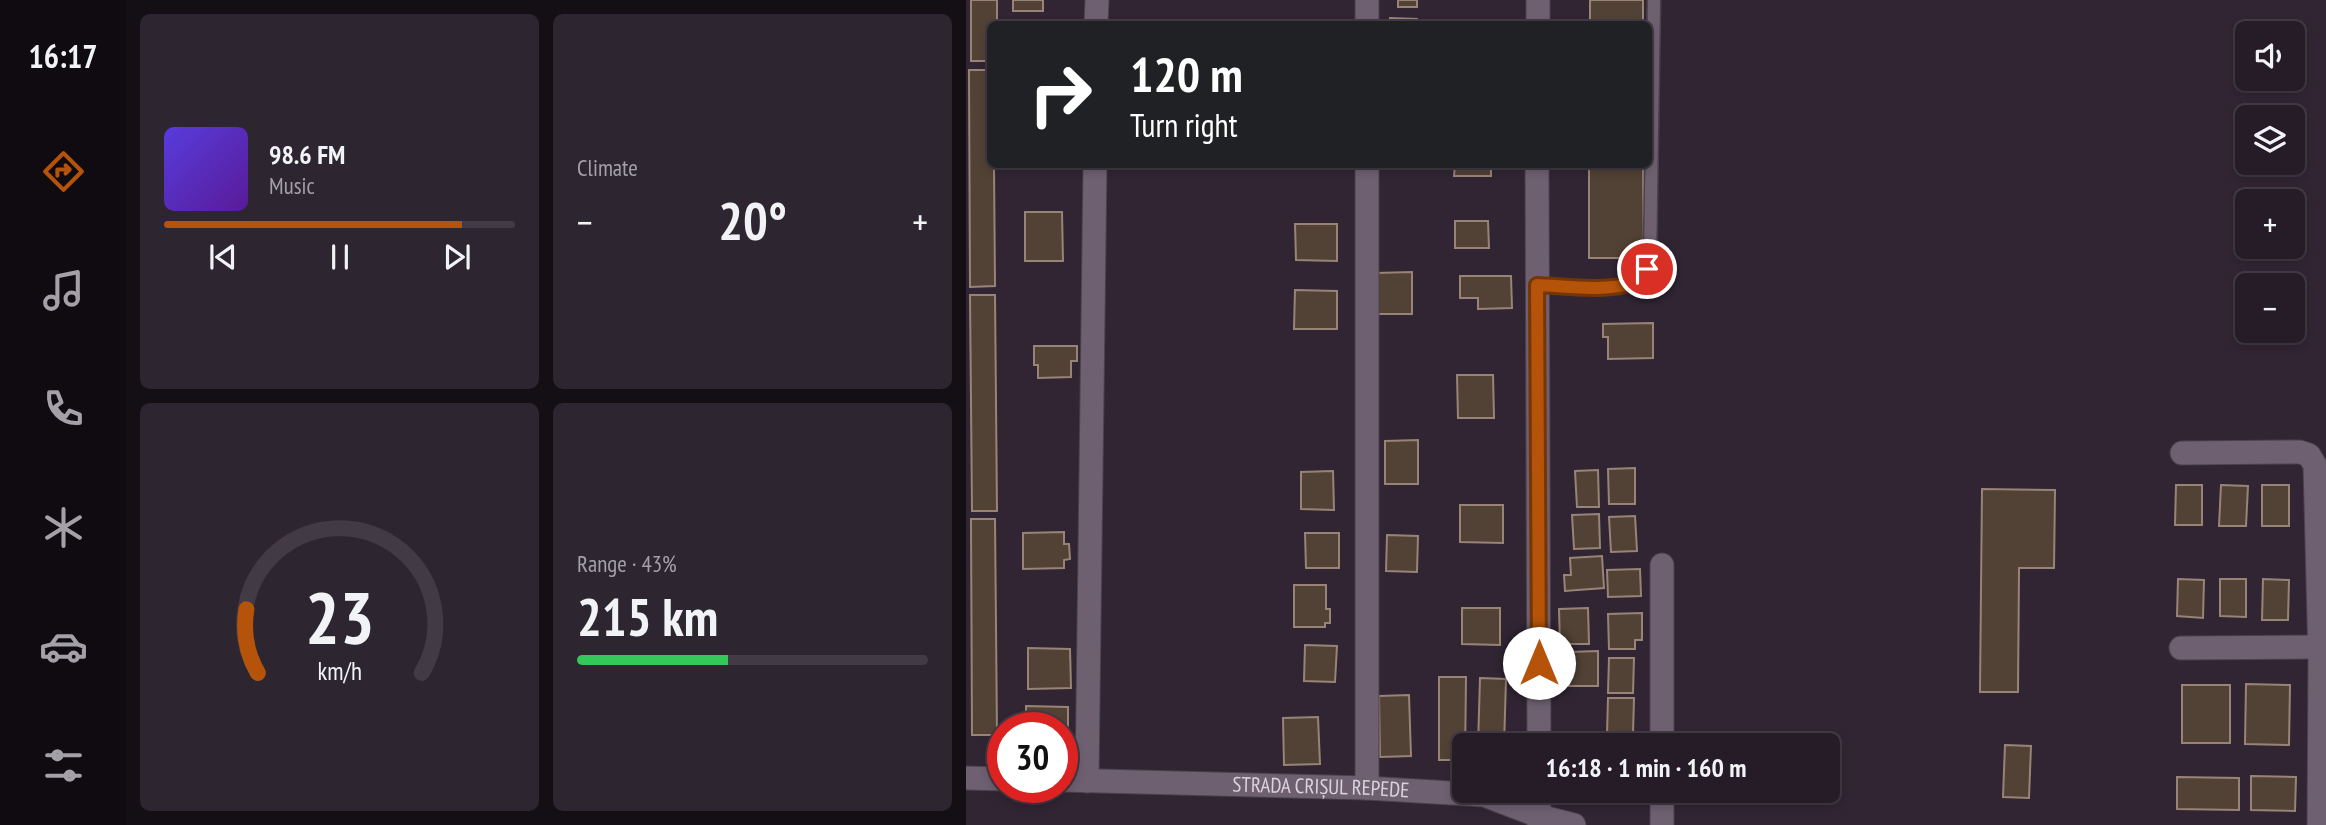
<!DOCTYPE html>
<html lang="en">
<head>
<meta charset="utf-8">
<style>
	body { margin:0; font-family:"PT Sans Narrow",sans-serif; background:#2d252f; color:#f1f3f6; height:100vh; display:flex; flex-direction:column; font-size:26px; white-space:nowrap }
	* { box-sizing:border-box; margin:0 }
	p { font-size:23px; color:#a3a1a7 }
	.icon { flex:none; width:38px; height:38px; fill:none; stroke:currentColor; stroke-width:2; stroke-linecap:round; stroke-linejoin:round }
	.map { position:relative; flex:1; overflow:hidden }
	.panel { display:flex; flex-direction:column; gap:14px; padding:14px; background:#140f15; width:840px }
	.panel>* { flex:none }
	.hud { position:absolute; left:21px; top:21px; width:665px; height:147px; border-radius:10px; box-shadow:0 4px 10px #0003,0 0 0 2px #423a44; background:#202124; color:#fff; overflow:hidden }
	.controls { position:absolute; left:1269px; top:21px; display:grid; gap:14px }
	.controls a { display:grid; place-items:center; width:70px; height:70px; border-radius:10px; background:#251c27; box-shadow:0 4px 10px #0003,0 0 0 2px #423a44; font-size:35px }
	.speed { position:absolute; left:21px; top:712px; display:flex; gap:14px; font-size:35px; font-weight:700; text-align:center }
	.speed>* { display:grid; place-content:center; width:91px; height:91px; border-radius:50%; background:#251c27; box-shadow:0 4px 10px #0003,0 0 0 2px #423a44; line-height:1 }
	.speed .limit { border:10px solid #d22; background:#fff; color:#111 }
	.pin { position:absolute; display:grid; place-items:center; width:60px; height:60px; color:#fff; margin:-30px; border:4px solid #fff; border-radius:50%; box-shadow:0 2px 7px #0007 }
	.me { position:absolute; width:77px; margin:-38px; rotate:0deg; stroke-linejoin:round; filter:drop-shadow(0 0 5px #0008) }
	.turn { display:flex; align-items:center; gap:24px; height:147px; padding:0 28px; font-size:32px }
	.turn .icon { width:91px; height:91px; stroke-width:2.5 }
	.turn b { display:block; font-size:49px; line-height:60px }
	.big { font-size:52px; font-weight:700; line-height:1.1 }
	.panel .tile { flex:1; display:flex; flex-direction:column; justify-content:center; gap:10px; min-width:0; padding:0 24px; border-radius:10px; background:#2d252f }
	.panel .dial { align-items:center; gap:0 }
	.dial svg { height:182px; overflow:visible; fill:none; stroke:#423a44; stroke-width:7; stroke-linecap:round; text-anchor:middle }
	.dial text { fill:#f1f3f6; stroke:none }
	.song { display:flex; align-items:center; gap:21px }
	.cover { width:84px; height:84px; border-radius:10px; background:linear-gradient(135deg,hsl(250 70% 55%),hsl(270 70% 35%)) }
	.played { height:7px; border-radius:4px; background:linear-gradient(90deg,#b45309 85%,#423a44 85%) }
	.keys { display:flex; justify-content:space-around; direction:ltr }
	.heat { display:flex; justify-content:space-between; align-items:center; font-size:38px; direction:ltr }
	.charge { height:10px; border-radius:5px; background:linear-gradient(90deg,#34c759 43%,#423a44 0) }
	.panel .tiles { flex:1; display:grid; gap:14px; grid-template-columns:repeat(2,1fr) }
	.trip { position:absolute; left:486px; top:733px; width:388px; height:70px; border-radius:10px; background:#251c27; box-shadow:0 4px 10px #0003,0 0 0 2px #423a44; font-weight:700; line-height:70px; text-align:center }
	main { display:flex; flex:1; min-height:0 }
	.tabs { display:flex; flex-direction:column; width:126px; justify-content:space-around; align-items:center; background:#0f0b10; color:#a3a1a7 }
	.tabs .icon { width:49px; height:49px }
	.tabs .active { color:#b45309 }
	.tabs b { font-size:32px; color:#f1f3f6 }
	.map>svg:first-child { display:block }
</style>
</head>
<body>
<main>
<nav class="tabs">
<b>16:17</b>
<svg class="icon active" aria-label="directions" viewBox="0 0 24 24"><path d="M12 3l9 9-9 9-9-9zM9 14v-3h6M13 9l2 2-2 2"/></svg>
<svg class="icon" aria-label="music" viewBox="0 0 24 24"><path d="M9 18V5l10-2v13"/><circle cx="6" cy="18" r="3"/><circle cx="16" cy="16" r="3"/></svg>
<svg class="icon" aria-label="phone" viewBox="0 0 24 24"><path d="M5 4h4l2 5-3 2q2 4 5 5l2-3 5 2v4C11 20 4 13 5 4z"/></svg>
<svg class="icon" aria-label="climate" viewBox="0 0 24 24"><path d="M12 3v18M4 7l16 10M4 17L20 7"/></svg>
<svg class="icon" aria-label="car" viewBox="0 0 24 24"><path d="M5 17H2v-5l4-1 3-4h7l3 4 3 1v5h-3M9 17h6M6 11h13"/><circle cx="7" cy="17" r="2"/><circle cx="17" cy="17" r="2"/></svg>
<svg class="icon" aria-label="filters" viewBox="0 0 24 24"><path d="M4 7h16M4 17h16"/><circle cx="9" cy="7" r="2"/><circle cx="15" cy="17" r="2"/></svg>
</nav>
<section class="panel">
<div class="tiles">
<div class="tile">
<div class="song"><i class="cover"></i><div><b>98.6 FM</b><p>Music</p></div></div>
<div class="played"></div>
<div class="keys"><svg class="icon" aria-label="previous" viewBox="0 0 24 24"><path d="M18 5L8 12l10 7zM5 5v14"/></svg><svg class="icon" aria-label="pause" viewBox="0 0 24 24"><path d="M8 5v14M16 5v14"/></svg><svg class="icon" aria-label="next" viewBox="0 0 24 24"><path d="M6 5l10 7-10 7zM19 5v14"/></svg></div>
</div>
<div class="tile"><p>Climate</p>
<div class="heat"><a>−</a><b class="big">20°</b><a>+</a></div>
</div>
<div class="tile dial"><svg viewBox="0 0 100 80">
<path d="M14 69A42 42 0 1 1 86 69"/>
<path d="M14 69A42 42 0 0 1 9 41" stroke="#b45309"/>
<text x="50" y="56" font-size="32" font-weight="700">23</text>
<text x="50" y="72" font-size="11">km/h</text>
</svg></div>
<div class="tile"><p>Range · 43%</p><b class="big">215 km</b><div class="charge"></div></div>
</div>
</section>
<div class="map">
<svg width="1360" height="825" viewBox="0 0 1360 825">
	<rect width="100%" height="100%" fill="#312534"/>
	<path fill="#524135" stroke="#988477" stroke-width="2" d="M5 0H31V24H24V61H5Z
		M47 0H77V11H47Z
		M432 0H451V7H432Z
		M624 0H677V24H624Z
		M424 18 451 19V24H424Z
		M3 70H24V164H28L29 286 4 287Z
		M489 164H525V176H488Z
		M677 164 678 258H623V165L616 164Z
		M59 212H96L97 261H59Z
		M489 221H522L523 248H489Z
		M329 224H371V261L330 260Z
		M446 272V314H410L409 273Z
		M494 276H545L546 308 512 309V298H494Z
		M329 290 371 291V329H328Z
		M4 295H29L31 511H6Z
		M687 323V358L642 359V337H637V324Z
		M68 346H111V361H105V377L72 378V365H68Z
		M491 375H527L528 418H492Z
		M452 440V484H419V441Z
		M669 468V504H643L642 469Z
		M632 470 633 507H611L609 471Z
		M367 471 368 510 335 509V472Z
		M1210 485H1236V525H1209Z
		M1255 485 1282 486 1280 526H1253Z
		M1296 485H1323V526H1296Z
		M1016 489 1089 490 1088 568H1053L1052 692H1014Z
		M494 505H537V543L494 542Z
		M633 514 634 548 608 549 606 515Z
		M669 516 671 551 645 552 643 517Z
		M5 519H29L31 735H6Z
		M98 532V544H103L104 559 98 560V568L57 569V533Z
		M339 533H373V568H340Z
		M421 535 452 536 451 572 420 571Z
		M636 556 638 588 599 591 598 575H605L604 558Z
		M674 569 675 596 642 597 641 570Z
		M1212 579 1238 580 1237 618 1211 616Z
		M1254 579H1280V617L1254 616Z
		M1297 579 1323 580 1322 620H1296Z
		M328 585H360V609H364V623H359V627H328Z
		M496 608H534V645L496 644Z
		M622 608 623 644H594L593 609Z
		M676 613V640H669V649H643L642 614Z
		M339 645 371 646 369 682 338 681Z
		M62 648 104 649 105 688 62 689Z
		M632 651V686H603V652Z
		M643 658H668L667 693H642Z
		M473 677H500L499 760H473Z
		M514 678 540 679 538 746H512Z
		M1280 684 1324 685 1323 745 1279 744Z
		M1216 685H1264V743H1216Z
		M443 695 445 756 414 757 413 696Z
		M642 698H668L667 734H641Z
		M60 706 102 707V743H96V728H60Z
		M352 717 354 764 318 765 317 718Z
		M1039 745 1065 746 1063 798 1037 797Z
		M1285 776 1330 777 1329 811 1285 810Z
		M1211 777 1273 778V810L1211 809Z"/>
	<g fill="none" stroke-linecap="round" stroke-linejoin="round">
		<defs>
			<path id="service" d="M571 285C594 286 642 292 662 284 674 280 680 271 684 260L688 0"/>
			<g id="minor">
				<path d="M401 0V24"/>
				<path d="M130 24 131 0"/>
				<path d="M572 24V0"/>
				<path d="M401 164V788"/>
				<path d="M571 164 573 746"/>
				<path d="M1216 453 1334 452 1343 455 1349 465 1354 659 1353 825"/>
				<path d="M696 565V746"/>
				<path d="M1215 648 1354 647"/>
				<path d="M0 778 37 779"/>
				<path id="s1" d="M96 780 401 788 518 795 573 816 608 825"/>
				<path d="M121 781 129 164"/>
				<path d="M696 791V825"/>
				<path d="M573 825V791"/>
			</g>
		</defs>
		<use href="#service" stroke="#4b414d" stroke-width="15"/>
		<use href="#minor" stroke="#4b414d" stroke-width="25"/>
		<use href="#service" stroke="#6e6071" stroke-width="12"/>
		<use href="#minor" stroke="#6e6071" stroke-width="23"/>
	</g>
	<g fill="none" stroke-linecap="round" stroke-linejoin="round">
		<defs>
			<path id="route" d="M573 663 571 285C598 286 634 291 659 285 669 282 675 276 681 269"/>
		</defs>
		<use href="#route" stroke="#753606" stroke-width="18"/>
		<use href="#route" stroke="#b45309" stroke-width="12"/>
	</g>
	<g text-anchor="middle" stroke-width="7" stroke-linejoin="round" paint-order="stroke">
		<g font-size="21" fill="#dad2dc" stroke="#271c2a">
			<text dy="7" stroke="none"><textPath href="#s1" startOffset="259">STRADA CRIȘUL REPEDE</textPath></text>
		</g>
	</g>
</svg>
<div class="controls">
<a><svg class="icon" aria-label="sound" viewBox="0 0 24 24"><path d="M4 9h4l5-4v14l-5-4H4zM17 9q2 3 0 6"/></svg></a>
<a><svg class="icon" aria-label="layers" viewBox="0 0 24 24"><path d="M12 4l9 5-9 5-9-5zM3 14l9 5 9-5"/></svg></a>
<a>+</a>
<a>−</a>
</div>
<div class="speed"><div class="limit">30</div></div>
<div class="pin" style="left:681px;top:269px;background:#d93025"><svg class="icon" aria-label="arrive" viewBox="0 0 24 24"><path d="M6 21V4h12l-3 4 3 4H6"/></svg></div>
<svg class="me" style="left:573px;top:663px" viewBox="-20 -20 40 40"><circle r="19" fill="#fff"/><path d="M0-13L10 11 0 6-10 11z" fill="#b45309"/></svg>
<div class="trip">16:18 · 1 min · 160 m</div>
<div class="hud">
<div class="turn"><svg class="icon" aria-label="right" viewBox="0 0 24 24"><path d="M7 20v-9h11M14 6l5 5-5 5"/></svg><div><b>120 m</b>Turn right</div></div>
</div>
</div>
</main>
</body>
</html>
